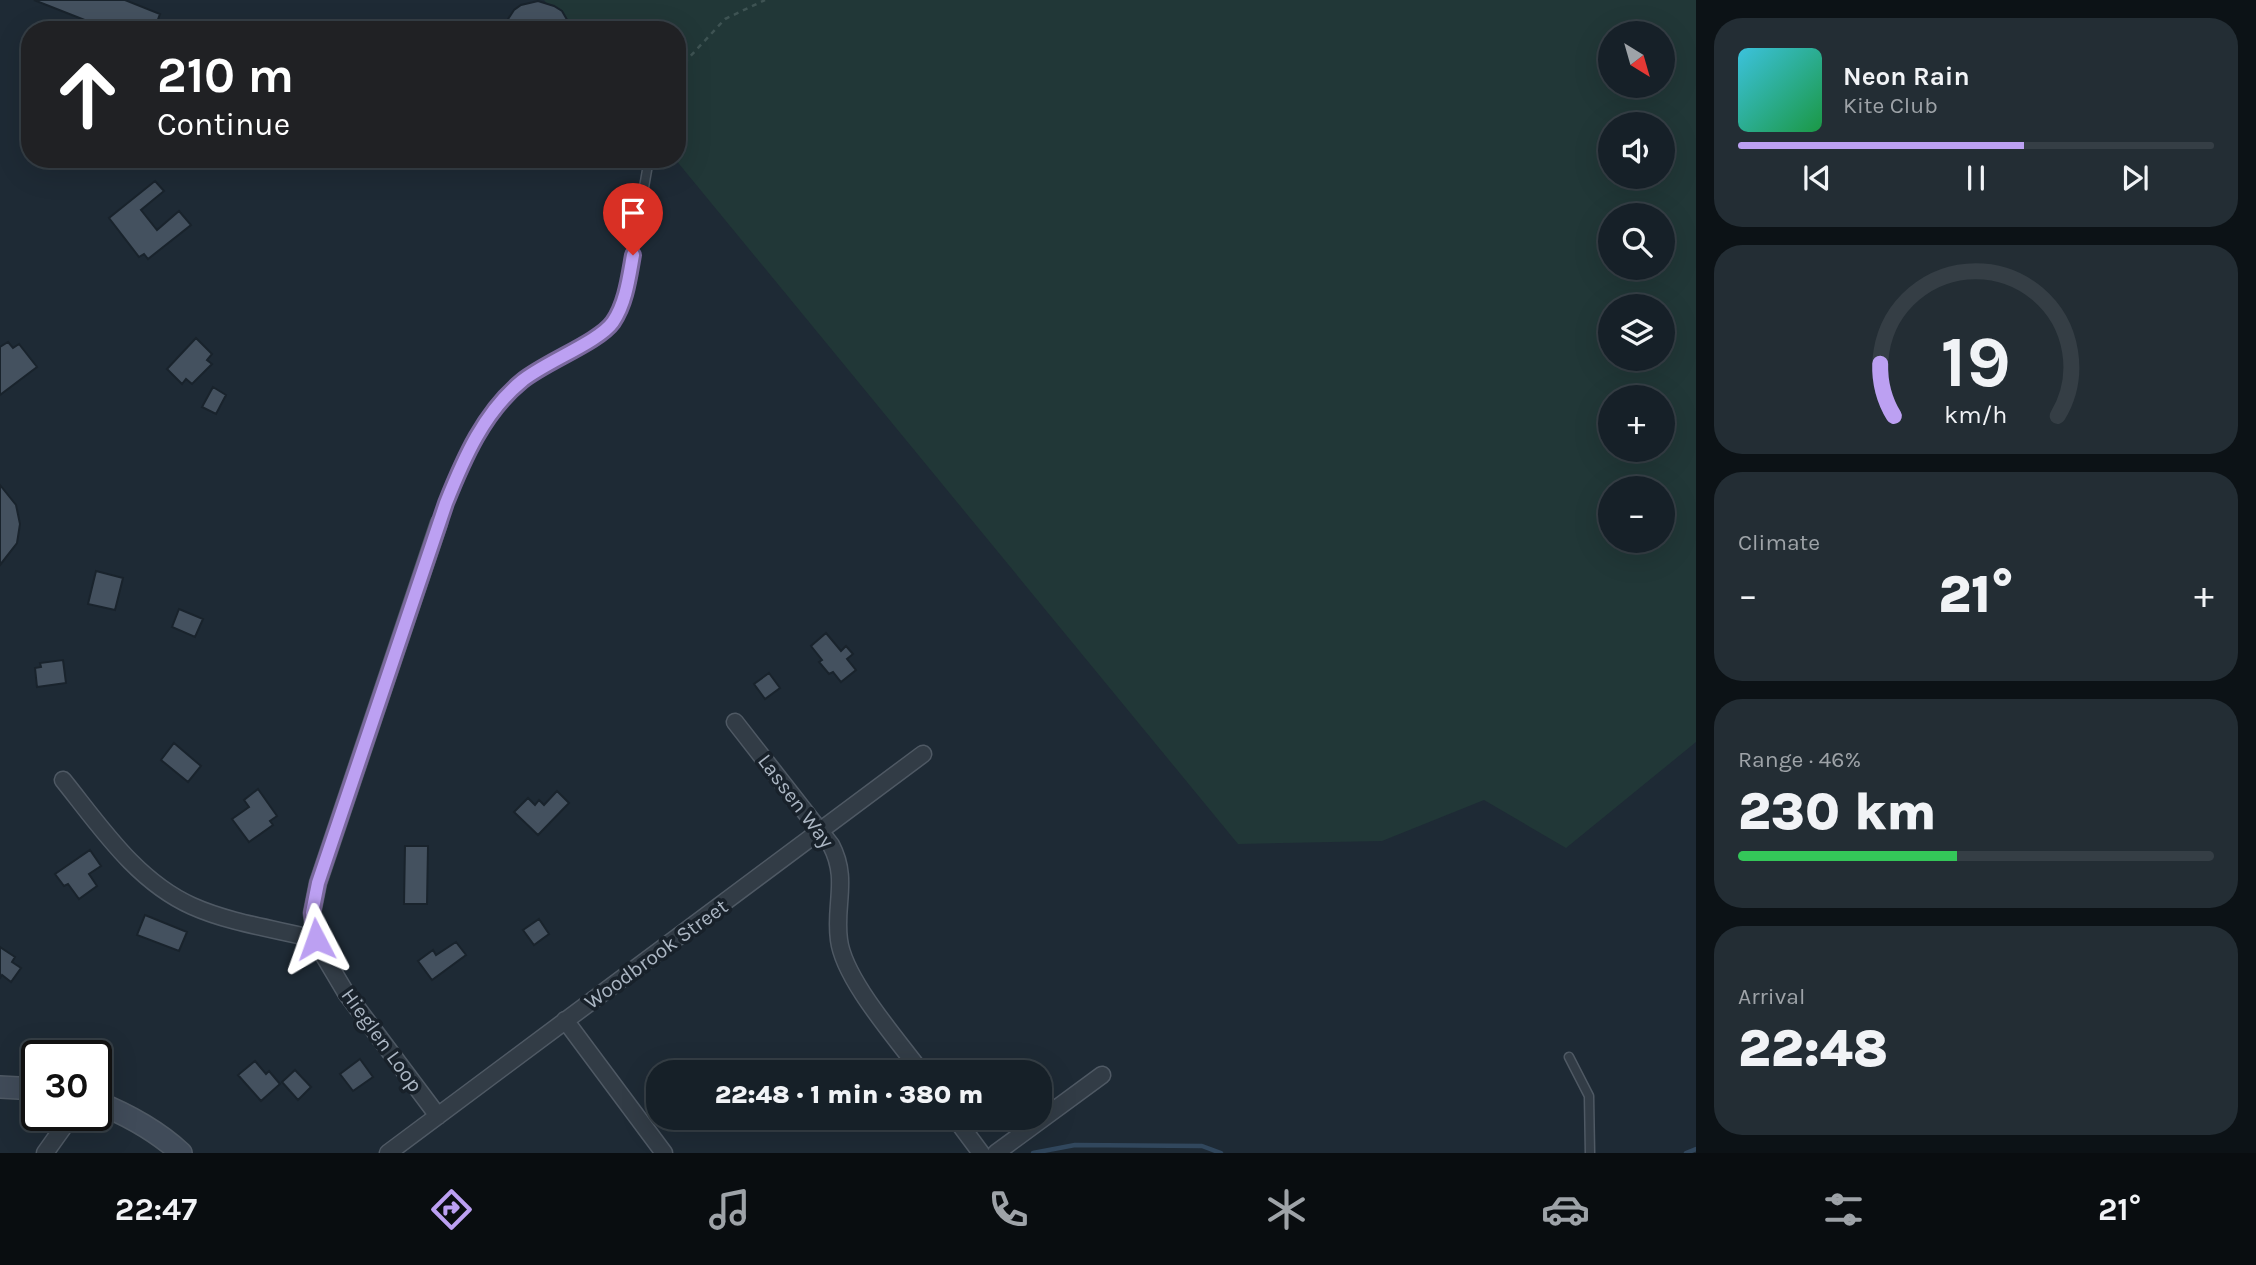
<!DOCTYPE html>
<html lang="en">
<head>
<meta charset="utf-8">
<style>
	body { margin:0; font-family:Karla,sans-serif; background:#232d34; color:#f1f3f6; height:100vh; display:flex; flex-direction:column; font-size:26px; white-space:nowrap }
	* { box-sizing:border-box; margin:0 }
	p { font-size:23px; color:#9ea3a8 }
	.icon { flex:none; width:38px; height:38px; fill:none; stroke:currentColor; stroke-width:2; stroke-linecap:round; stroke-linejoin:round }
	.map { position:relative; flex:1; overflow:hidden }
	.drawer { display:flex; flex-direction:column; gap:18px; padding:18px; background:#0c1216; width:560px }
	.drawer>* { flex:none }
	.banner { position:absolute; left:21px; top:21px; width:665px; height:147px; border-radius:28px; box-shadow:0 7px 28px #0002,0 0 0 2px #353e45; background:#202124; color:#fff; overflow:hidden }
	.needle { width:46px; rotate:143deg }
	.tools { position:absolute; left:1598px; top:21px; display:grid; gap:14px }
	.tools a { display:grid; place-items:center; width:77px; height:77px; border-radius:50%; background:#162028; box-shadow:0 7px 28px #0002,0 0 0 2px #353e45; font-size:35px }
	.speed { position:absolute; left:21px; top:1040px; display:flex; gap:14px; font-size:35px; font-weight:700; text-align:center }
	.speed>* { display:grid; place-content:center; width:91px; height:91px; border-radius:50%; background:#162028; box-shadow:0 7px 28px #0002,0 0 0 2px #353e45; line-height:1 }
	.speed .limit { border:4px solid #111; border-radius:10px; background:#fff; color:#111 }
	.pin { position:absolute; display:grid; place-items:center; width:60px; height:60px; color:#fff; margin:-72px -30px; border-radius:50% 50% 50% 0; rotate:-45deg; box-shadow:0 0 7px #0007 }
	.pin .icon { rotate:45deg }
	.me { position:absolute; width:77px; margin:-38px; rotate:356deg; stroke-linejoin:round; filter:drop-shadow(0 0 5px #0008) }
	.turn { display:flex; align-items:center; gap:24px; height:147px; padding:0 21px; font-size:32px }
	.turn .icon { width:91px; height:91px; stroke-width:2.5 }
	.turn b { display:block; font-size:49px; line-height:60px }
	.big { font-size:52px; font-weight:800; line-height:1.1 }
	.drawer .card { flex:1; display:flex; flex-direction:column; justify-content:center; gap:10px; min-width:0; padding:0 24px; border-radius:28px; background:#232d34 }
	.drawer .dial { align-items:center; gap:0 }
	.dial svg { height:182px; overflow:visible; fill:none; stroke:#353e45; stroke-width:7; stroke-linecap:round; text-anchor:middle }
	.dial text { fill:#f1f3f6; stroke:none }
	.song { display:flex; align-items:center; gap:21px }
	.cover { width:84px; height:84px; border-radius:10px; background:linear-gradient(135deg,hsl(190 70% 55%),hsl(140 70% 35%)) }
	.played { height:7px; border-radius:4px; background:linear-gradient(90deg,#bca0f2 60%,#353e45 60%) }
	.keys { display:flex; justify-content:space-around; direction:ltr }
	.heat { display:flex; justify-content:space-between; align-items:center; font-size:38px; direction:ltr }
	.charge { height:10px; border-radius:5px; background:linear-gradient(90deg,#34c759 46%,#353e45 0) }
	.trip { position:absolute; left:646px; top:1060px; width:406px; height:70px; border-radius:28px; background:#162028; box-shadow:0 7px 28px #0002,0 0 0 2px #353e45; font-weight:800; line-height:70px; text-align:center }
	.tab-bar { display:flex; height:112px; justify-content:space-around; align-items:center; background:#090d10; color:#9ea3a8 }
	.tab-bar .icon { width:49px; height:49px }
	.tab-bar .selected { color:#bca0f2 }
	.tab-bar b { font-size:32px; color:#f1f3f6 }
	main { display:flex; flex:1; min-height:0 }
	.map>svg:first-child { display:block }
</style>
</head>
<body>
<main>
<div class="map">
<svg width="1696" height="1153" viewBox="0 0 1696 1153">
	<rect width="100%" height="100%" fill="#1e2a35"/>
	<path fill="#213737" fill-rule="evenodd" d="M544 0H1696V742L1566 848 1484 800 1382 841 1238 844 675 159H677V30H569ZM1610 33H1662V86H1610ZM1610 124H1662V177H1610ZM1610 215H1662V268H1610ZM1610 306H1662V359H1610ZM1610 397H1662V450H1610ZM1610 488H1662V541H1610Z"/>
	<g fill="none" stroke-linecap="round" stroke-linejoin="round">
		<path stroke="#31475d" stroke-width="4.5" d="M1033 1153 1075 1145 1202 1146 1221 1153
			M1686 1153 1696 1149"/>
	</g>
	<path fill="#44515f" stroke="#19232c" stroke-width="2" d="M34 0H125L160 14 154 30H110Z
		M538 1 554 6 562 11 573 30H501L514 10 521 5Z
		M155 181 164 191 141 210 157 230 179 211 191 225 148 259 144 254 139 257 109 218Z
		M196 338 212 354 207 360 212 364 192 384 186 379 182 384 167 369Z
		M8 342 13 348 19 344 37 367 0 395V347Z
		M213 387 226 395 216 414 202 407Z
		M0 485 16 505 20 524 17 543 0 565Z
		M96 571 123 578 115 610 88 604Z
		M179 609 203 619 195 637 172 627Z
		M826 633 841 651 846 646 853 654 847 659 856 670 841 682 833 672 829 674 819 662 822 660 811 646Z
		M63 660 66 683 37 687 35 668 41 667 40 663Z
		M769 673 780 688 765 699 754 684Z
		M174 743 201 766 188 782 161 760Z
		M258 789 277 816 270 821 273 825 249 842 232 819 249 807 244 800Z
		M557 791 569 803 538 835 514 812 528 798 535 805 539 800 544 805Z
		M405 846H428L427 904H404Z
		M90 850 101 866 89 874 97 886 79 899 68 884 64 886 55 874Z
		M145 915 187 932 179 951 137 935Z
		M539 919 549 934 534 945 523 930Z
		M456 942 466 955 432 980 418 961 433 950 436 955Z
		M0 947 15 957 12 962 21 968 11 982 2 975 0 978Z
		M360 1059 373 1077 353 1091 340 1074Z
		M255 1061 266 1074 269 1071 280 1084 261 1101 238 1075Z
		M295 1070 311 1087 298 1100 282 1082Z"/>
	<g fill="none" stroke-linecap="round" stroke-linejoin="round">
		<defs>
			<path id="service" d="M677 72 678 70
				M439 523C458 465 487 399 543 366 562 354 602 340 614 320 628 297 630 269 635 243 639 215 644 187 649 159
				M1569 1057 1589 1096 1590 1153"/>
			<path id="minor" d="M735 722 831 845C849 879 834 905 839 940 844 980 898 1040 922 1073
				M63 780C100 826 136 881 192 906 230 923 275 929 315 939
				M565 1020 664 1153
				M438 1116 346 993 321 951 315 939 312 913 318 883 439 523
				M955 1118 981 1153
				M45 1153 72 1115
				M388 1153 923 754
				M996 1153 1102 1075"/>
			<path id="secondary" d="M0 1087 37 1089
				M96 1102C126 1114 157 1131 181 1153"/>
		</defs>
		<use href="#service" stroke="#4f5964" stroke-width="11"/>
		<use href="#minor" stroke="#4f5964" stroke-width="19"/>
		<use href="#secondary" stroke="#4f5964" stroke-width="24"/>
		<path stroke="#3e5353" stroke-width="2.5" stroke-dasharray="5 5" stroke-linecap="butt" d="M684 63 725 19 765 0"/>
		<use href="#service" stroke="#323c46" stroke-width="8"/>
		<use href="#minor" stroke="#323c46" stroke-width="16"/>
		<use href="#secondary" stroke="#404b59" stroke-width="21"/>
	</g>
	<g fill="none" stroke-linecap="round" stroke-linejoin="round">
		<defs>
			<path id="route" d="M316 939 312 913 318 883 446 503C464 458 484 412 522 381 545 362 599 342 613 322 626 303 629 277 633 255"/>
		</defs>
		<use href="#route" stroke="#7a689d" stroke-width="18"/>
		<use href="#route" stroke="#bca0f2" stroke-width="12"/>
	</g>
	<g text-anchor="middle" stroke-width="7" stroke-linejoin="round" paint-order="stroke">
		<g font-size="21" fill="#abb6c3" stroke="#18212a">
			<text transform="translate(796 801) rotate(53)" y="7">Lassen Way</text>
			<text transform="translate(656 954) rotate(-36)" y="7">Woodbrook Street</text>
			<text transform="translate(382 1040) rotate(54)" y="7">Hieglen Loop</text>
		</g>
	</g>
</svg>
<div class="tools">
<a><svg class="needle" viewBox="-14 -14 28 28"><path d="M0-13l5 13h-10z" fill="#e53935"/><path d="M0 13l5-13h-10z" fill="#9ea3a8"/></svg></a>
<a><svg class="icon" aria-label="sound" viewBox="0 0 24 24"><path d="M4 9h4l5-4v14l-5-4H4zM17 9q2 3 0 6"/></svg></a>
<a><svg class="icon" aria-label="search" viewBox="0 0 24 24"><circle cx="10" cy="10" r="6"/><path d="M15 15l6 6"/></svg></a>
<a><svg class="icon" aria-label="layers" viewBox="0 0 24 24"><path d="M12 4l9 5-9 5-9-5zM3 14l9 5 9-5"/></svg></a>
<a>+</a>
<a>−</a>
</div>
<div class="speed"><div class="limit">30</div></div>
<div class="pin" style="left:633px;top:255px;background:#d93025"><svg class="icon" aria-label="arrive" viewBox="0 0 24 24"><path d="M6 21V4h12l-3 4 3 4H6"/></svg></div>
<svg class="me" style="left:316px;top:939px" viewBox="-20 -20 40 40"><path d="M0-17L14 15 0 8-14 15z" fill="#bca0f2" stroke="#fff" stroke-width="4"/></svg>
<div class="trip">22:48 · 1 min · 380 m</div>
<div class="banner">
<div class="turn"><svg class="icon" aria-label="ahead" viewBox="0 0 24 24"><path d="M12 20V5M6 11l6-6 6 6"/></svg><div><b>210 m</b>Continue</div></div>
</div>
</div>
<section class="drawer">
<div class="card">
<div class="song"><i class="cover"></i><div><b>Neon Rain</b><p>Kite Club</p></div></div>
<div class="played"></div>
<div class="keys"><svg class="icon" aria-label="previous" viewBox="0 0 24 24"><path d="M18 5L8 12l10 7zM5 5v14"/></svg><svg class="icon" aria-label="pause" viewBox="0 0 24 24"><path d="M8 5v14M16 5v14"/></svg><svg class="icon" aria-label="next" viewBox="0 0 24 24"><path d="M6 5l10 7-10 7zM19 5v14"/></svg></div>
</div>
<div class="card dial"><svg viewBox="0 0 100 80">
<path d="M14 69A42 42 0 1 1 86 69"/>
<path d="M14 69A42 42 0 0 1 8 46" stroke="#bca0f2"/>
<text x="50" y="56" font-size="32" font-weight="700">19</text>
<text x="50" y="72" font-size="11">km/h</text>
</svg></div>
<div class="card"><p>Climate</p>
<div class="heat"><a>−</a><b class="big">21°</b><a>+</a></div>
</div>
<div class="card"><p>Range · 46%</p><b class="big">230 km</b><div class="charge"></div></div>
<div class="card"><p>Arrival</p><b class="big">22:48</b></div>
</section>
</main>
<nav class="tab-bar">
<b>22:47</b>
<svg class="icon selected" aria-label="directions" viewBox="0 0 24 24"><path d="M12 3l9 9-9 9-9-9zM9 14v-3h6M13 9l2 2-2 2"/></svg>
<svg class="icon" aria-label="music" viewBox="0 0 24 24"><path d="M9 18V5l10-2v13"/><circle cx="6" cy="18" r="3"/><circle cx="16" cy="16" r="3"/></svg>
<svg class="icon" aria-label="phone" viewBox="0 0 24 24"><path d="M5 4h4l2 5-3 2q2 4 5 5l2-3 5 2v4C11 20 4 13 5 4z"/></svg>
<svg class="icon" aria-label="climate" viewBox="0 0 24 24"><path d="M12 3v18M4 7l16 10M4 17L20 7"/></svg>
<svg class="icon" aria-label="car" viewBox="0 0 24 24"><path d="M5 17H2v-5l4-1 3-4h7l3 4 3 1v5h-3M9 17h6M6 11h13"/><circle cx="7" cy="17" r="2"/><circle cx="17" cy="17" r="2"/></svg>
<svg class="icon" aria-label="filters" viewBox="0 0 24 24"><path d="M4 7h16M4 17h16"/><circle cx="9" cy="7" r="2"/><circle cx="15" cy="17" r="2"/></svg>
<b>21°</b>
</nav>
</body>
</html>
